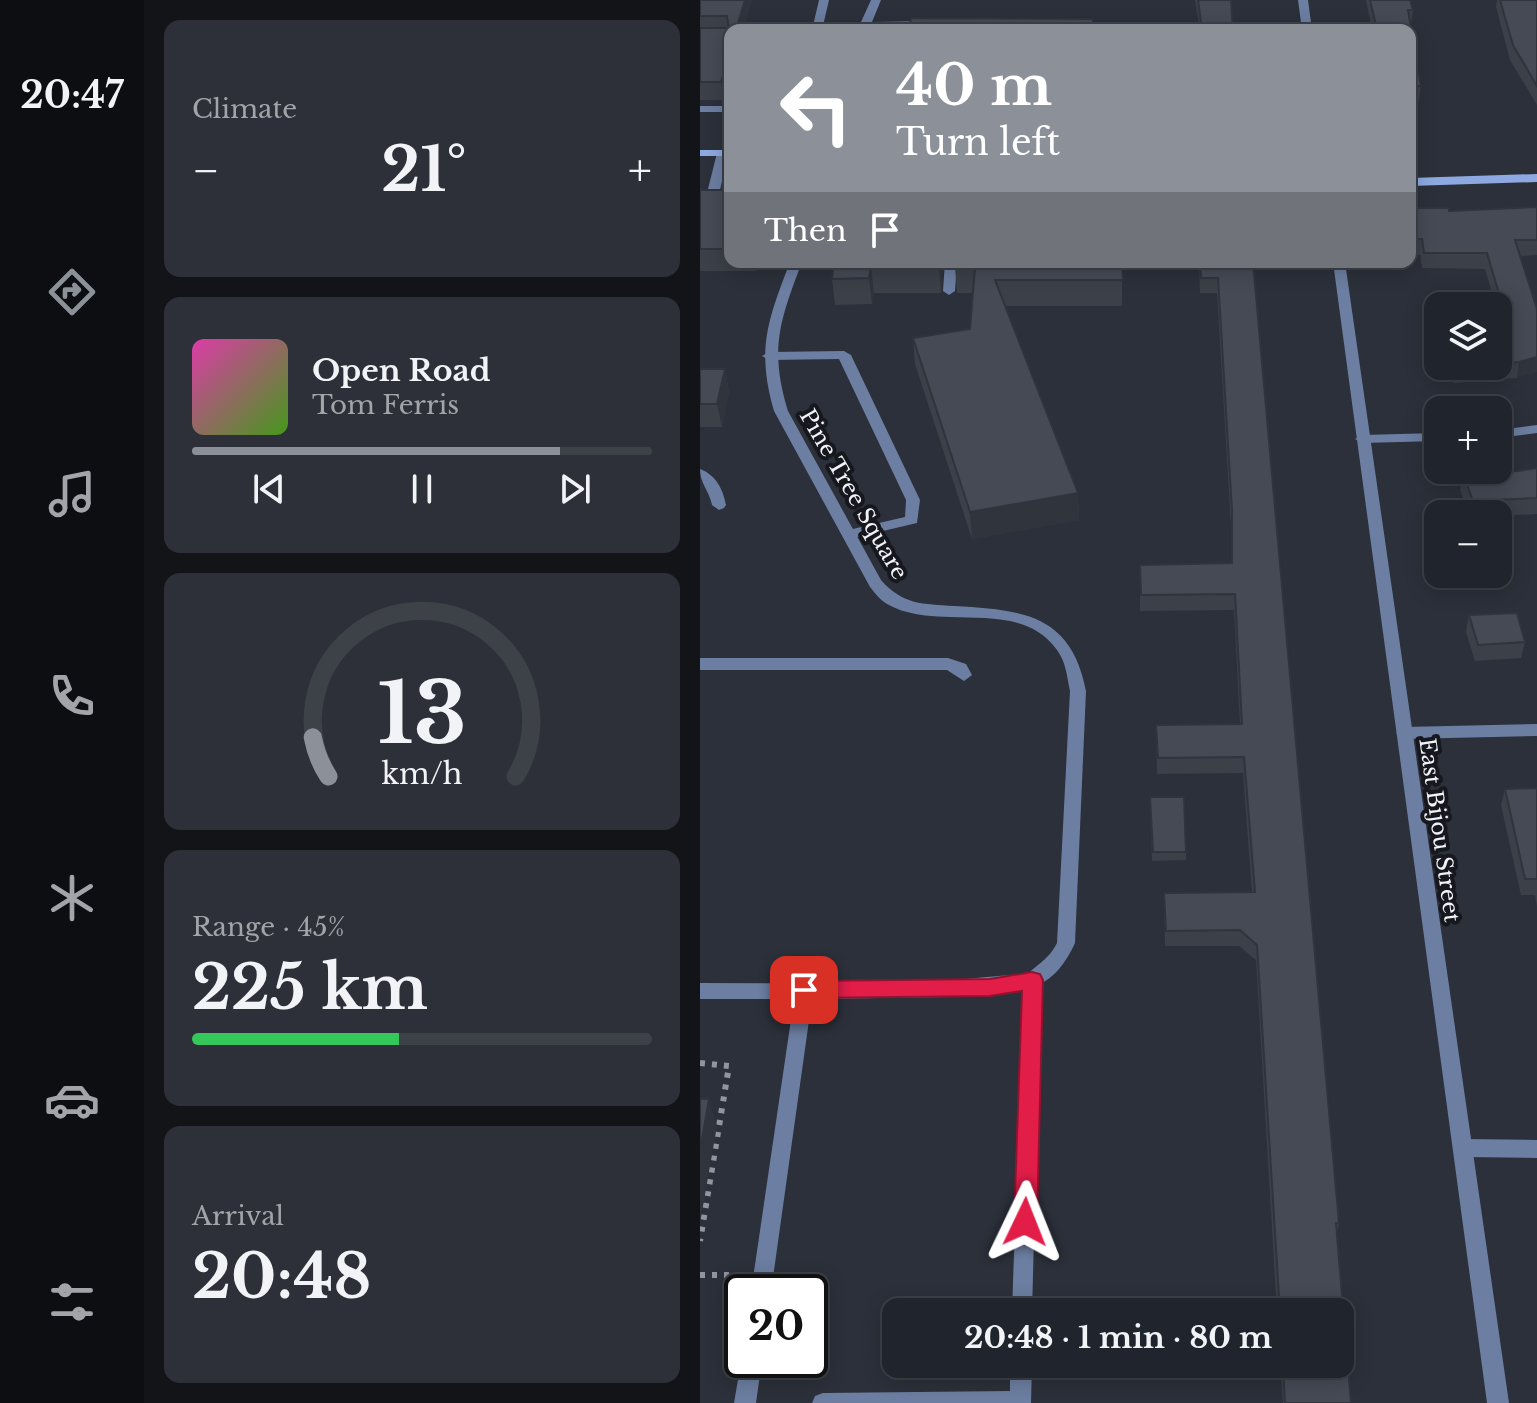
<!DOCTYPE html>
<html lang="en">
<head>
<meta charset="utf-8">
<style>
	body { margin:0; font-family:"Libre Baskerville",serif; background:#2d3038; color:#f1f3f6; height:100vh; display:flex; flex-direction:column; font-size:30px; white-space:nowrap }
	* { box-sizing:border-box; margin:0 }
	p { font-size:26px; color:#a2a4a9 }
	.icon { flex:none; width:44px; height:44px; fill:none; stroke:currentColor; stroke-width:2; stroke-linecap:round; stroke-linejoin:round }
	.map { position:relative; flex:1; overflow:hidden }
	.details { display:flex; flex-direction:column; gap:20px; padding:20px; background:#121418; width:556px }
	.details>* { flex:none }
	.guide { position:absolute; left:24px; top:24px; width:692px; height:244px; border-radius:16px; box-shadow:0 4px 20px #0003,0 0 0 2px #3d4148; background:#8c9099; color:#fff; overflow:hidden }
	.buttons { position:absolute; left:724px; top:292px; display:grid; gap:16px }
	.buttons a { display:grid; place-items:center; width:88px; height:88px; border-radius:16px; background:#20242c; box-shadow:0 4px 20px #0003,0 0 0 2px #3d4148; font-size:40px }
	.speed { position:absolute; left:24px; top:1274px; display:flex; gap:16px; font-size:40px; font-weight:700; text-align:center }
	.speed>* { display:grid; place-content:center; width:104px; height:104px; border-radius:50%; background:#20242c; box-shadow:0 4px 20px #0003,0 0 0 2px #3d4148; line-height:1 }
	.speed .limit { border:4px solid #111; border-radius:12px; background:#fff; color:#111 }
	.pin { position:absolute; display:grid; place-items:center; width:68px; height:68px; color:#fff; margin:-34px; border-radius:16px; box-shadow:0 4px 12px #0006 }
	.me { position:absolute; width:88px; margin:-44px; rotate:2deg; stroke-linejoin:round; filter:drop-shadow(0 0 6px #0008) }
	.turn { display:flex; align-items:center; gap:28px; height:168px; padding:0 40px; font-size:36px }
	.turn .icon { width:104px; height:104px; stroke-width:2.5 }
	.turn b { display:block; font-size:56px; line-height:68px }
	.then { display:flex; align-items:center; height:76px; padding:0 40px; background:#0003; gap:16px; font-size:30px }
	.big { font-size:60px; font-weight:800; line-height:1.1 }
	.details .widget { flex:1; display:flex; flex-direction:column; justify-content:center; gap:12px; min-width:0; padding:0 28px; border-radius:16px; background:#2d3038 }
	.details .dial { align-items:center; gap:0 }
	.dial svg { height:208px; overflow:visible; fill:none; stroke:#3d4148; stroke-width:7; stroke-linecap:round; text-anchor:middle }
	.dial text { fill:#f1f3f6; stroke:none }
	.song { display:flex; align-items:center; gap:24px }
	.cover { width:96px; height:96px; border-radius:12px; background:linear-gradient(135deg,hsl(320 70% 55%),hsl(100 70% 35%)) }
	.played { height:8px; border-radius:4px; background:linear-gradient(90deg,#8c9099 80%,#3d4148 80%) }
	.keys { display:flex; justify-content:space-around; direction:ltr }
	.heat { display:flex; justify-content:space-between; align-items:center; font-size:44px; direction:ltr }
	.charge { height:12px; border-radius:6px; background:linear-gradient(90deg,#34c759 45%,#3d4148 0) }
	.trip { position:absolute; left:182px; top:1298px; width:472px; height:80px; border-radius:16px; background:#20242c; box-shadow:0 4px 20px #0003,0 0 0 2px #3d4148; font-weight:800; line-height:80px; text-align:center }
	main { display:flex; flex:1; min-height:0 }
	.tabs { display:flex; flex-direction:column; width:144px; justify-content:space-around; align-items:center; background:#0d0e12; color:#a2a4a9 }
	.tabs .icon { width:56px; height:56px }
	.tabs .active { color:#8c9099 }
	.tabs b { font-size:36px; color:#f1f3f6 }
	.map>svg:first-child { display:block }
</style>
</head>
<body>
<main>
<nav class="tabs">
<b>20:47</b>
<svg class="icon active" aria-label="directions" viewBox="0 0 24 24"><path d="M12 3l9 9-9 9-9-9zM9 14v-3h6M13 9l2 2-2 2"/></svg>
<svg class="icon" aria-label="music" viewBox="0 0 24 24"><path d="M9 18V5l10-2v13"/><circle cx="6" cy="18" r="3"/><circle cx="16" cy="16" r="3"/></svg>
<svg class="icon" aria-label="phone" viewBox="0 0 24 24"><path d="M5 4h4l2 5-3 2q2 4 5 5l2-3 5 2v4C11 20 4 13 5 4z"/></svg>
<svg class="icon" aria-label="climate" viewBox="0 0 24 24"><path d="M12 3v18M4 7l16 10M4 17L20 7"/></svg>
<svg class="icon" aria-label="car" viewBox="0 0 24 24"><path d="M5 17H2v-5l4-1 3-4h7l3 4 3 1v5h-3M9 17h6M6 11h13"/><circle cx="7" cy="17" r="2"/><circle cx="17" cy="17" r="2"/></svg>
<svg class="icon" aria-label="filters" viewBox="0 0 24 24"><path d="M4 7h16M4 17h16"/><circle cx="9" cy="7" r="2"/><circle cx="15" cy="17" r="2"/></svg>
</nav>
<section class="details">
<div class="widget"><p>Climate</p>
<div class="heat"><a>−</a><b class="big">21°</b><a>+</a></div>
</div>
<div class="widget">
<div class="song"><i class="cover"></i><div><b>Open Road</b><p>Tom Ferris</p></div></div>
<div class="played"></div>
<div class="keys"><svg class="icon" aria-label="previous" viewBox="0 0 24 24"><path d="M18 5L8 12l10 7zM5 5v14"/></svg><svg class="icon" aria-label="pause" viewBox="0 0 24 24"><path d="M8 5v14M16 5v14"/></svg><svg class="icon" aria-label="next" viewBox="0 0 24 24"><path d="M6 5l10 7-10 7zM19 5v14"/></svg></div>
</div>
<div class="widget dial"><svg viewBox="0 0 100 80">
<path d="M14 69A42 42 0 1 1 86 69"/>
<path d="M14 69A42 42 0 0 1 8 54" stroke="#8c9099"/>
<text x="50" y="56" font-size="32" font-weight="700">13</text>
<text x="50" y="72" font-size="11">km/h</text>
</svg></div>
<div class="widget"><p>Range · 45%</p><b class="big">225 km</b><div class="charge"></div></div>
<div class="widget"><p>Arrival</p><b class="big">20:48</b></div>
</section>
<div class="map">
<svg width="837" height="1403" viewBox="0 0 837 1403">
	<rect width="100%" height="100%" fill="#2b303a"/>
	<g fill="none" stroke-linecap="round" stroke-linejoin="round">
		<path stroke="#91959e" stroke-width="6" stroke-dasharray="5 7" stroke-linecap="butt" d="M0 1063 29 1066 0 1241
			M0 1275H35"/>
		<path fill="#6c7ea1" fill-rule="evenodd" d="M171 0H181L172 22 231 21 236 24 231 27 118 28 113 25 118 22H161Z
			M0 106H30V112H0Z
			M23 150 29 153 20 190H30V198L13 197 7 193 17 153Z
			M245 262H257L255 291 249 295 243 291Z
			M144 351 151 355 220 500 217 523 149 539 144 537 142 534 144 531 205 517 206 500 139 359 69 360 62 356 69 352Z
			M0 469C16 475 23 489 26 505L24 508 19 510 12 505C9 490 0 484 0 469Z
			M0 658H248L266 664 272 675 264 681 247 670H0Z
			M332 973 338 975 341 980 332 1312H312L323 989 250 997 112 999 71 1292H51L94 999H0V983L208 984Z
			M42 1356V1360H62L56 1403H34Z
			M310 1364H332L331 1403H112L115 1396 123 1393 310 1391Z"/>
		<path fill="#6c7ea1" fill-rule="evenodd" d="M119 0H129L122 30H112Z
			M90 262H102C80 320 69 349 88 411L181 580C203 605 223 604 254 606 323 610 371 614 386 691L375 943C365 964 354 980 332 987L326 985 323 980C332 966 347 963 357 943L370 691C367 677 366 662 357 650 319 596 237 633 187 604 180 600 175 593 170 587L74 411C56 349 68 320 90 262Z
			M837 425V433L798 438V430Z
			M738 433V441L662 443 655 439 662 435Z
			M837 724V736L704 739 696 733 704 727Z
			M763 1139 837 1140V1158L763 1157 756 1154 753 1148 756 1142Z"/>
		<path fill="#6c7ea1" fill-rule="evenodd" d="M598 0H608L612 30H602Z
			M633 262H645L809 1403H787Z"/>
		<path fill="#8ea9e1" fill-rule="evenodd" d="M0 150H30V156H0Z
			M837 174V182L710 186V178Z"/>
	</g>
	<path fill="#3b4049" d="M0 0H52L30 30V78L24 100H0Z
		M495 0H531L533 30H500Z
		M666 0H710L713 10 711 25 721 86 719 101H710V30H672Z
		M797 0H837V105L810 60 796 7Z
		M0 190H30V262H58L56 271H0Z
		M837 207V255L820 256 837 309 817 378 754 383 746 366H798V326L801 325 798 314V306H796L785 269 722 268 720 255H713L710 235V208L749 211Z
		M134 262H243L241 293H174L172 304 135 305 132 279Z
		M422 262V306H305L378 493 379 520 272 539 215 364 213 338 270 329 273 293H257L255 267Z
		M499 262H553L639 1223 637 1234 651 1403H583L580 1364H640V1312H577L556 960 539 946H465L464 893 552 892 543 773 457 774 456 725 540 724 534 610 440 611V565L531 563V526L517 293H500Z
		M0 369H25L29 392 22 427H0Z
		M837 468V514L798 516V514H769L760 490 763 474 818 471Z
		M769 615 825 642 821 658 775 661 766 632Z
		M837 788V907L835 895H821L801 805 805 789Z
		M450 806 486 852V860L452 861Z"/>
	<path fill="#30343c" d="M45 0H52L44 30H36Z
		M30 51V78L24 100 21 82Z
		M239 262H243L241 293 239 267Z
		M171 267 174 293 172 304 169 278Z
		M837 357V372L817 378 819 362Z
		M25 369 29 392 22 427 17 404Z
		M378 493 379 520 272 539 270 512Z
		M9 1099 17 1126 0 1223V1151Z"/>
	<path fill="#454a55" stroke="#30343c" stroke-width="2" d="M0 0H45L36 30H30V51L21 82H0V28H29L27 16H0Z
		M498 0H531L533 30H502Z
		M670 0H710L713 10H708L721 86H710V30H677Z
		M800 0H837V86L813 45Z
		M211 18 393 19 392 30H209Z
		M0 190H30V249H0Z
		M837 207V240H815L837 309V357L819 362 798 364V326L808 324 787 253H724L722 239H715L710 208H749V211Z
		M134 262H239V267H171L169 278 132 279Z
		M256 262H422L423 280H295L378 493 270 512 213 338 270 329 275 267H255Z
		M500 262H553L639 1223H636L651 1403H585L583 1364H640V1312H580L557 945 540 930 466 931 464 893 555 892 544 757 458 758 456 725 542 724 535 594 441 595 440 565 532 563V510L518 278H501Z
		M0 369H25L17 404H0Z
		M837 468V498L773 501 763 474 818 471Z
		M817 613 825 642 778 645 769 615Z
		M837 788V879H825L805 789Z
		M450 797H484L486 852H453Z
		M0 1099H9L0 1151Z"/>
	<path fill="#e11d48" stroke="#92132f" stroke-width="2" d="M332 972 340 974 343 980 337 1222 333 1229 325 1232 317 1229 314 1222 322 991 290 996 104 998 96 996 93 990 96 984 104 981 290 979Z"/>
	<g text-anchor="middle" stroke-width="8" stroke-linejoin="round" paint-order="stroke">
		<g font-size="22" fill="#f0f3fa" stroke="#16181d">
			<text transform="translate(154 494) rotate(60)" y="8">Pine Tree Square</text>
			<text transform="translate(740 830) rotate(82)" y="8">East Bijou Street</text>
		</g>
	</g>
</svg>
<div class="buttons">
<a><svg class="icon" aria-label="layers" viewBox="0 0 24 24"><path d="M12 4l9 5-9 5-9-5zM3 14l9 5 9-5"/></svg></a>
<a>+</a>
<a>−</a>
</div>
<div class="speed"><div class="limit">20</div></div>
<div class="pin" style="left:104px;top:990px;background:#d93025"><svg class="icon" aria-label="arrive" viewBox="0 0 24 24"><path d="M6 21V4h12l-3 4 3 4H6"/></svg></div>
<svg class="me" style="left:325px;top:1222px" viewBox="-20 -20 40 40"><path d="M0-17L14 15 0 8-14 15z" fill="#e11d48" stroke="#fff" stroke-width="4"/></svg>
<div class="trip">20:48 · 1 min · 80 m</div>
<div class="guide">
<div class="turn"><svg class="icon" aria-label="left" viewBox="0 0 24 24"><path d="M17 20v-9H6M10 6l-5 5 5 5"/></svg><div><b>40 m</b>Turn left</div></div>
<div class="then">Then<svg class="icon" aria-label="arrive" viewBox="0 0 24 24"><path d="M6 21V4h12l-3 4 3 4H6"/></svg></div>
</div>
</div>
</main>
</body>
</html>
